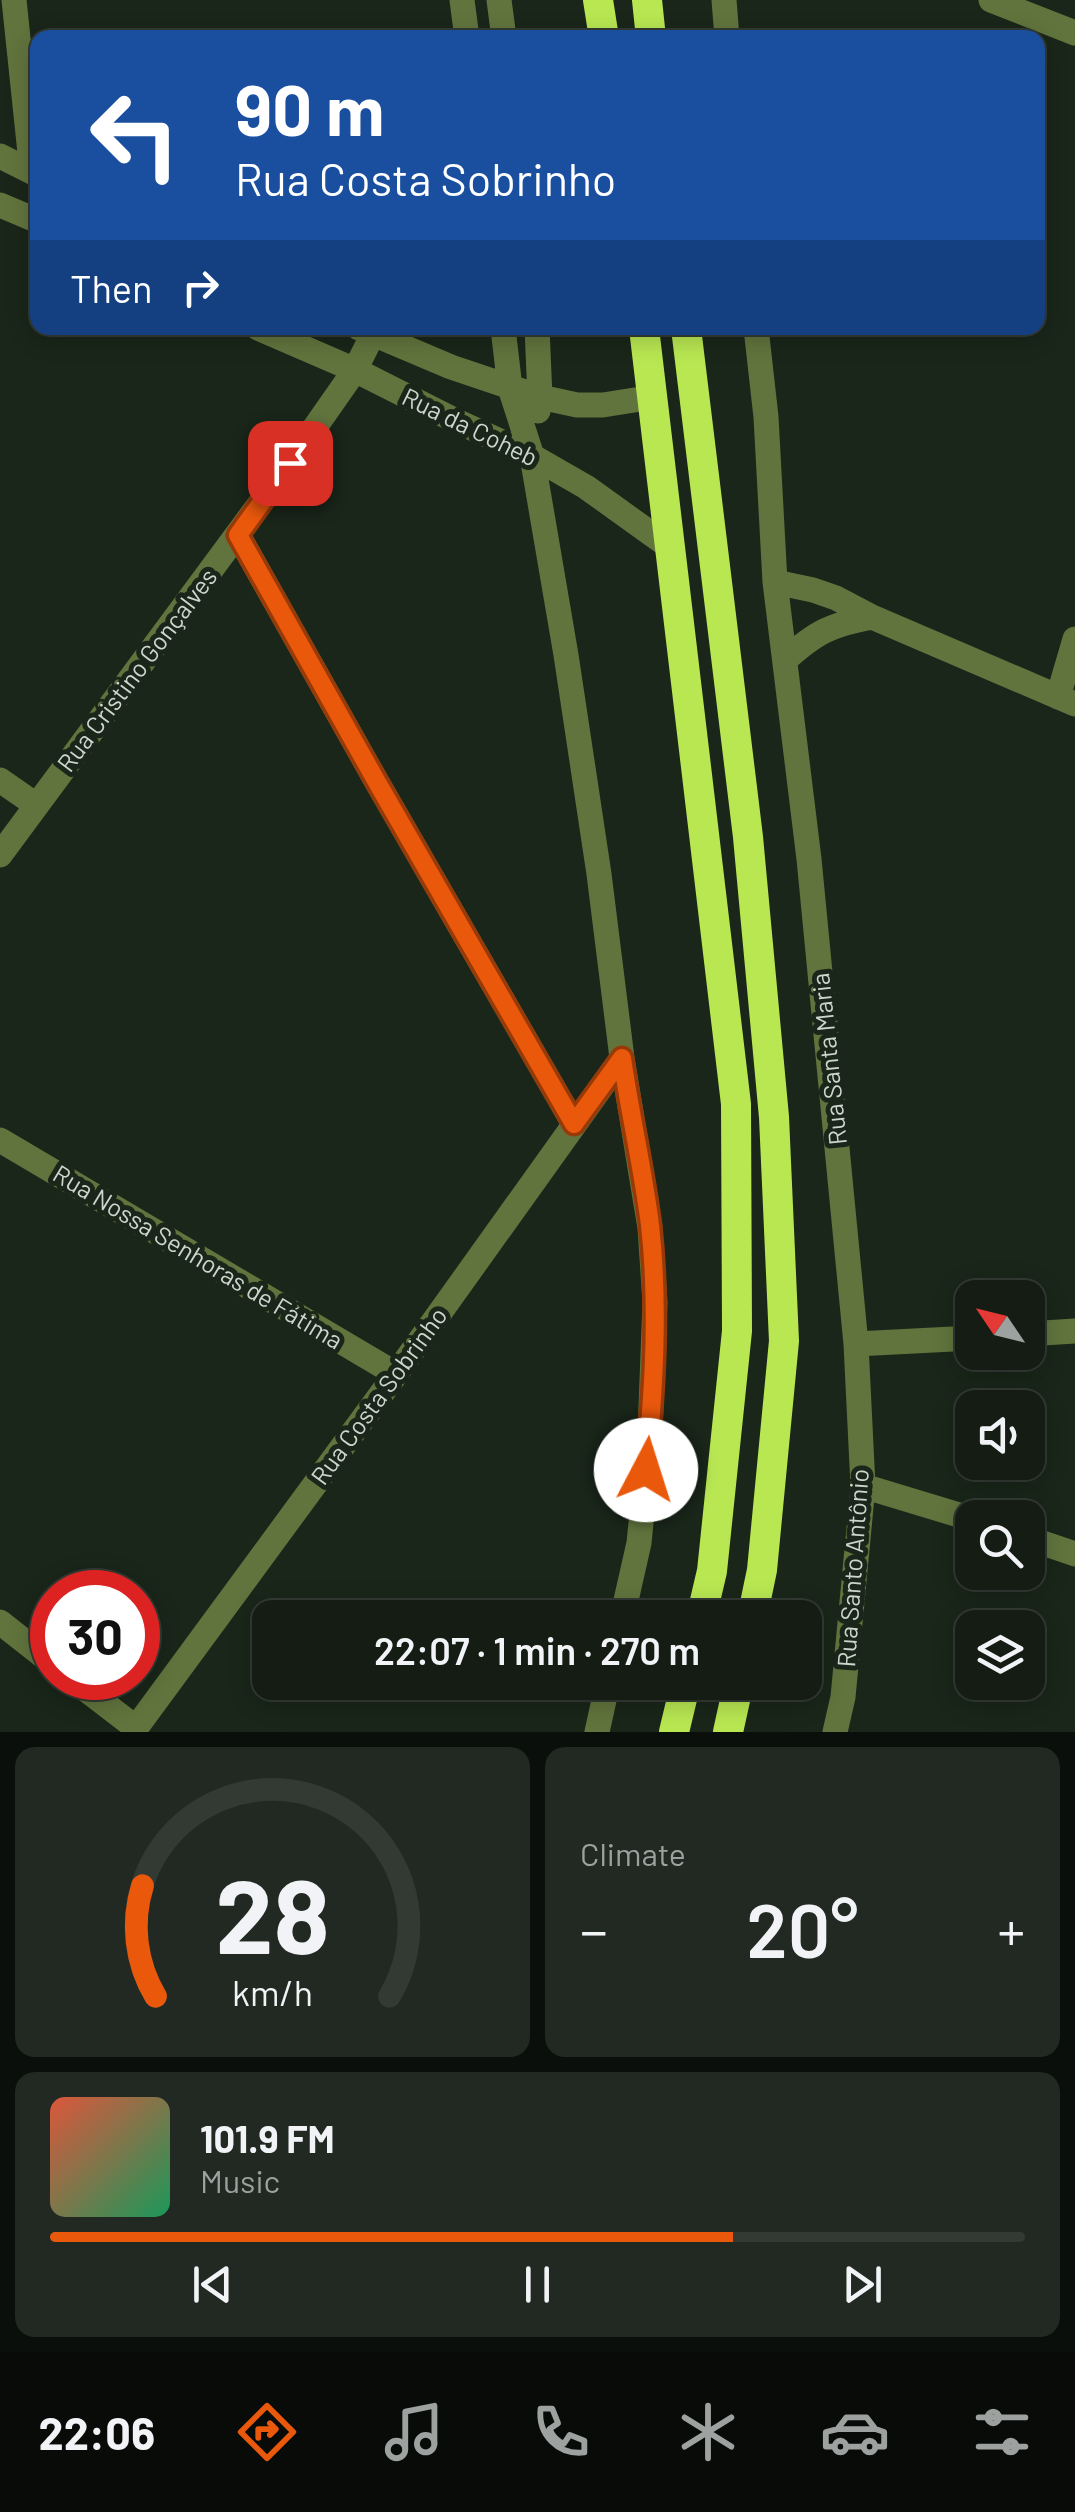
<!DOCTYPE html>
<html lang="en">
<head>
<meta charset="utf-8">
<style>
	body { margin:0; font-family:Barlow,sans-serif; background:#212922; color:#f1f3f6; height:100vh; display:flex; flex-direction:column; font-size:38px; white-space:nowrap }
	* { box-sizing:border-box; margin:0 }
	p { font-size:32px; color:#9da1a0 }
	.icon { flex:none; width:55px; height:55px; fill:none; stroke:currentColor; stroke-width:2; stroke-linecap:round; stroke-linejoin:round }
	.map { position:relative; height:1732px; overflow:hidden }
	.drawer { display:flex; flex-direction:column; gap:15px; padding:15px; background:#0b0f0b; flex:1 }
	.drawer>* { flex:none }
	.guide { position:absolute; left:30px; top:30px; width:1015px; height:305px; border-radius:20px; box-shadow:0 5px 25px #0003,0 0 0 2px #333a34; background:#1a4fa0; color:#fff; overflow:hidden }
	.needle { width:65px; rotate:305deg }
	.fabs { position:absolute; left:955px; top:1280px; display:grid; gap:20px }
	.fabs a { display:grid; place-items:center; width:90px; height:90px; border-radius:20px; background:#141c14; box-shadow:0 5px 25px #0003,0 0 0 2px #333a34; font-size:50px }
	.speed { position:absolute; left:30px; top:1570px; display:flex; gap:20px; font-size:50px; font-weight:700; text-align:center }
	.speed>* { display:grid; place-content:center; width:130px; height:130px; border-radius:50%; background:#141c14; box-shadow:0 5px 25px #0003,0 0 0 2px #333a34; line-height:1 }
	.speed .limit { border:15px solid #d22; background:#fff; color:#111 }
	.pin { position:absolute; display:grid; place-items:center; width:85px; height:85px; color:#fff; margin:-42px; border-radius:20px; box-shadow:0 5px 15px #0006 }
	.me { position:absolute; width:110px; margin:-55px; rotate:5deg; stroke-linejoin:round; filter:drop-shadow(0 0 8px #0008) }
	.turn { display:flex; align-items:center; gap:35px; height:210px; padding:0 40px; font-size:45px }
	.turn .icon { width:130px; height:130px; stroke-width:2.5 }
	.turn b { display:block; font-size:70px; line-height:85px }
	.then { display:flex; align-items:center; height:95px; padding:0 40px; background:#0003; gap:20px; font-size:38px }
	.big { font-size:75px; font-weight:600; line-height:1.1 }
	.drawer .tile { flex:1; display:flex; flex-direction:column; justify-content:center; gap:15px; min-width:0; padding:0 35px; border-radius:20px; background:#212922 }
	.drawer .dial { align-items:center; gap:0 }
	.dial svg { height:260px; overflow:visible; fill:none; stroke:#333a34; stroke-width:7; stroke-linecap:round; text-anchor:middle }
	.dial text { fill:#f1f3f6; stroke:none }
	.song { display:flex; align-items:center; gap:30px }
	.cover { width:120px; height:120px; border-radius:15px; background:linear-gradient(135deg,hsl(10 70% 55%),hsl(150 70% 35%)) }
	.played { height:10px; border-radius:5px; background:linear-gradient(90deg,#ea580c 70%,#333a34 70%) }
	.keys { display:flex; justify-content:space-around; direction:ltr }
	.heat { display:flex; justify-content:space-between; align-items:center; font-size:55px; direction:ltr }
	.drawer .tiles { flex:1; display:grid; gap:15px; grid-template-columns:1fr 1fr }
	.tile:last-child { grid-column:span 2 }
	.trip { position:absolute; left:252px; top:1600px; width:570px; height:100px; border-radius:20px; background:#141c14; box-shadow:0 5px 25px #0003,0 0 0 2px #333a34; font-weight:600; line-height:100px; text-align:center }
	.dock { display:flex; height:160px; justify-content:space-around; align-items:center; background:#080b08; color:#9da1a0 }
	.dock .icon { width:70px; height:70px }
	.dock .selected { color:#ea580c }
	.dock b { font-size:45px; color:#f1f3f6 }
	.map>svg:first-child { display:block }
</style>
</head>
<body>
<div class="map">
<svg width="1075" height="1732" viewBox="0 0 1075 1732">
	<rect width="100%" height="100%" fill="#1a261a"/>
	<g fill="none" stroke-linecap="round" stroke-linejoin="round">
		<path stroke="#61743d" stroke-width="25" d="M14 0 32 172
			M462 0 467 38
			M499 0 504 38
			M724 0 727 38
			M991 0 1075 33
			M0 156 38 175
			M0 205 38 221
			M258 328 355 370 450 418 532 456 586 487 671 548
			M359 328 451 367 540 397 577 405H603L653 397
			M503 328 510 388 532 456 566 655 599 874 622 1058 650 1228 655 1302 650 1433 639 1543 622 1618
			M537 328 540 397 538 411
			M756 328 766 417 775 582 809 859 856 1344 863 1486 843 1697 835 1732
			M238 535 378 784 574 1124
			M775 582 813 590 836 598 872 617 1075 704
			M785 660C816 632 830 625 872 617
			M1058 697 1075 639
			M0 780 36 805
			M0 855 290 463 355 370 373 334
			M0 1140 396 1374
			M1028 1334 1075 1331
			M856 1344 972 1338
			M863 1486 972 1519
			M1028 1538 1075 1554
			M0 1622 52 1663
			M71 1678 136 1728
			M133 1732 396 1374 622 1058
			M597 1732 608 1682"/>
		<path stroke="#b8e752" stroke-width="30" d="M598 0 604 38
			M647 0 651 38
			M644 328 736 1104 737 1331 712 1571 701 1618
			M686 328 748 837 774 1117 784 1341 762 1570 752 1618
			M674 1732 686 1682
			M728 1732 739 1682"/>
	</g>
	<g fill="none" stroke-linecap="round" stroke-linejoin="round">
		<defs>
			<path id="route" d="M290 463 238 535 378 784 574 1124 622 1058C630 1114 643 1169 650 1225 659 1306 654 1389 646 1470"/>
		</defs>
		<use href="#route" stroke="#983908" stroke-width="25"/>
		<use href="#route" stroke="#ea580c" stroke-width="18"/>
	</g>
	<g text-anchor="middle" stroke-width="10" stroke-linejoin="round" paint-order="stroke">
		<g font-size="25" fill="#cdd5cd" stroke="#1a261a">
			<text transform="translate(470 427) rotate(26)" y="9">Rua da Coheb</text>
			<text transform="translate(137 670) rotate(-53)" y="9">Rua Cristino Gonçalves</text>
			<text transform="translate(829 1059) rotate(-96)" y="9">Rua Santa Maria</text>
			<text transform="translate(198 1257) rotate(31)" y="9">Rua Nossa Senhoras de Fátima</text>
			<text transform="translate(379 1396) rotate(-54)" y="9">Rua Costa Sobrinho</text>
			<text transform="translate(853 1568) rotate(-86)" y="9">Rua Santo Antônio</text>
		</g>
	</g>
</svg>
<div class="fabs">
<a><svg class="needle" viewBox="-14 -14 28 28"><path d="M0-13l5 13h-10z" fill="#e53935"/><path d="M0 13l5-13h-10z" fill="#9da1a0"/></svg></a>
<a><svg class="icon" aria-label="sound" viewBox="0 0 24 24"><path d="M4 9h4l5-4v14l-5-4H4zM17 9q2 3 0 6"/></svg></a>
<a><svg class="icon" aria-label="search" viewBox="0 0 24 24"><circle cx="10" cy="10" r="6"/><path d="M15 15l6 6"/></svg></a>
<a><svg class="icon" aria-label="layers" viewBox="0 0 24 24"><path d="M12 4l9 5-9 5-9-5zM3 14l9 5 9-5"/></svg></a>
</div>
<div class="speed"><div class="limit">30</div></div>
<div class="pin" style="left:290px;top:463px;background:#d93025"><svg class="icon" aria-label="arrive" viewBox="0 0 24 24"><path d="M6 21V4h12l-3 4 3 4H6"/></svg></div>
<svg class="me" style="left:646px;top:1470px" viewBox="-20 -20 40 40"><circle r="19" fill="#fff"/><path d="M0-13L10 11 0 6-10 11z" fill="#ea580c"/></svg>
<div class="trip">22:07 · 1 min · 270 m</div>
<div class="guide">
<div class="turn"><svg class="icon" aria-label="left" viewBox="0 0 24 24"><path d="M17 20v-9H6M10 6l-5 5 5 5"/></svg><div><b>90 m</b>Rua Costa Sobrinho</div></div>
<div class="then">Then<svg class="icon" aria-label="right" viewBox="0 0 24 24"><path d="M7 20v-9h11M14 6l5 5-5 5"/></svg></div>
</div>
</div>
<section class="drawer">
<div class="tiles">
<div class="tile dial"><svg viewBox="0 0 100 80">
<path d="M14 69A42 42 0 1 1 86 69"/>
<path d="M14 69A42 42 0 0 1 10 35" stroke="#ea580c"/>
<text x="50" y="56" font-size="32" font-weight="700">28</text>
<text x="50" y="72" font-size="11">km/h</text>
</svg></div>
<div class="tile"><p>Climate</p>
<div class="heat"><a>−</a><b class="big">20°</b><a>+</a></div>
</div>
<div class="tile">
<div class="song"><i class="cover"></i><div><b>101.9 FM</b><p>Music</p></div></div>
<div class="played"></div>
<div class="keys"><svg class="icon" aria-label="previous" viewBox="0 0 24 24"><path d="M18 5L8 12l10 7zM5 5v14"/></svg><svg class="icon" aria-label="pause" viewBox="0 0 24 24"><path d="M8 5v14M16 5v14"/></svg><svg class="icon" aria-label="next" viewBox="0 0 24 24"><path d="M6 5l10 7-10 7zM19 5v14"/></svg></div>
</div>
</div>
</section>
<nav class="dock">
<b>22:06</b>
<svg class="icon selected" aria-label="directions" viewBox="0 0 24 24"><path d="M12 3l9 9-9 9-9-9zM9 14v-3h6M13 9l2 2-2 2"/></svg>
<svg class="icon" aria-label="music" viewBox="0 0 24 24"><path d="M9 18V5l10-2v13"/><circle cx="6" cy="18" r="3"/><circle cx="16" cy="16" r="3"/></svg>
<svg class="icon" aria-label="phone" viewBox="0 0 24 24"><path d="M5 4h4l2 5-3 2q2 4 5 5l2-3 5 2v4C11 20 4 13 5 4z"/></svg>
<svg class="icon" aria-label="climate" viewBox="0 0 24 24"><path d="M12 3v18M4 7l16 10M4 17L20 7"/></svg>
<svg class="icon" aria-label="car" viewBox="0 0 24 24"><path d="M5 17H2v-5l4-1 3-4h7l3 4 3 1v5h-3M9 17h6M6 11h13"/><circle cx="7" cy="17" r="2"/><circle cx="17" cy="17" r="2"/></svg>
<svg class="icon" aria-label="filters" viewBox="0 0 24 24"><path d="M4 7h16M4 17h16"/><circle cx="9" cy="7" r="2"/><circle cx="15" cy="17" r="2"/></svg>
</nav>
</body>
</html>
